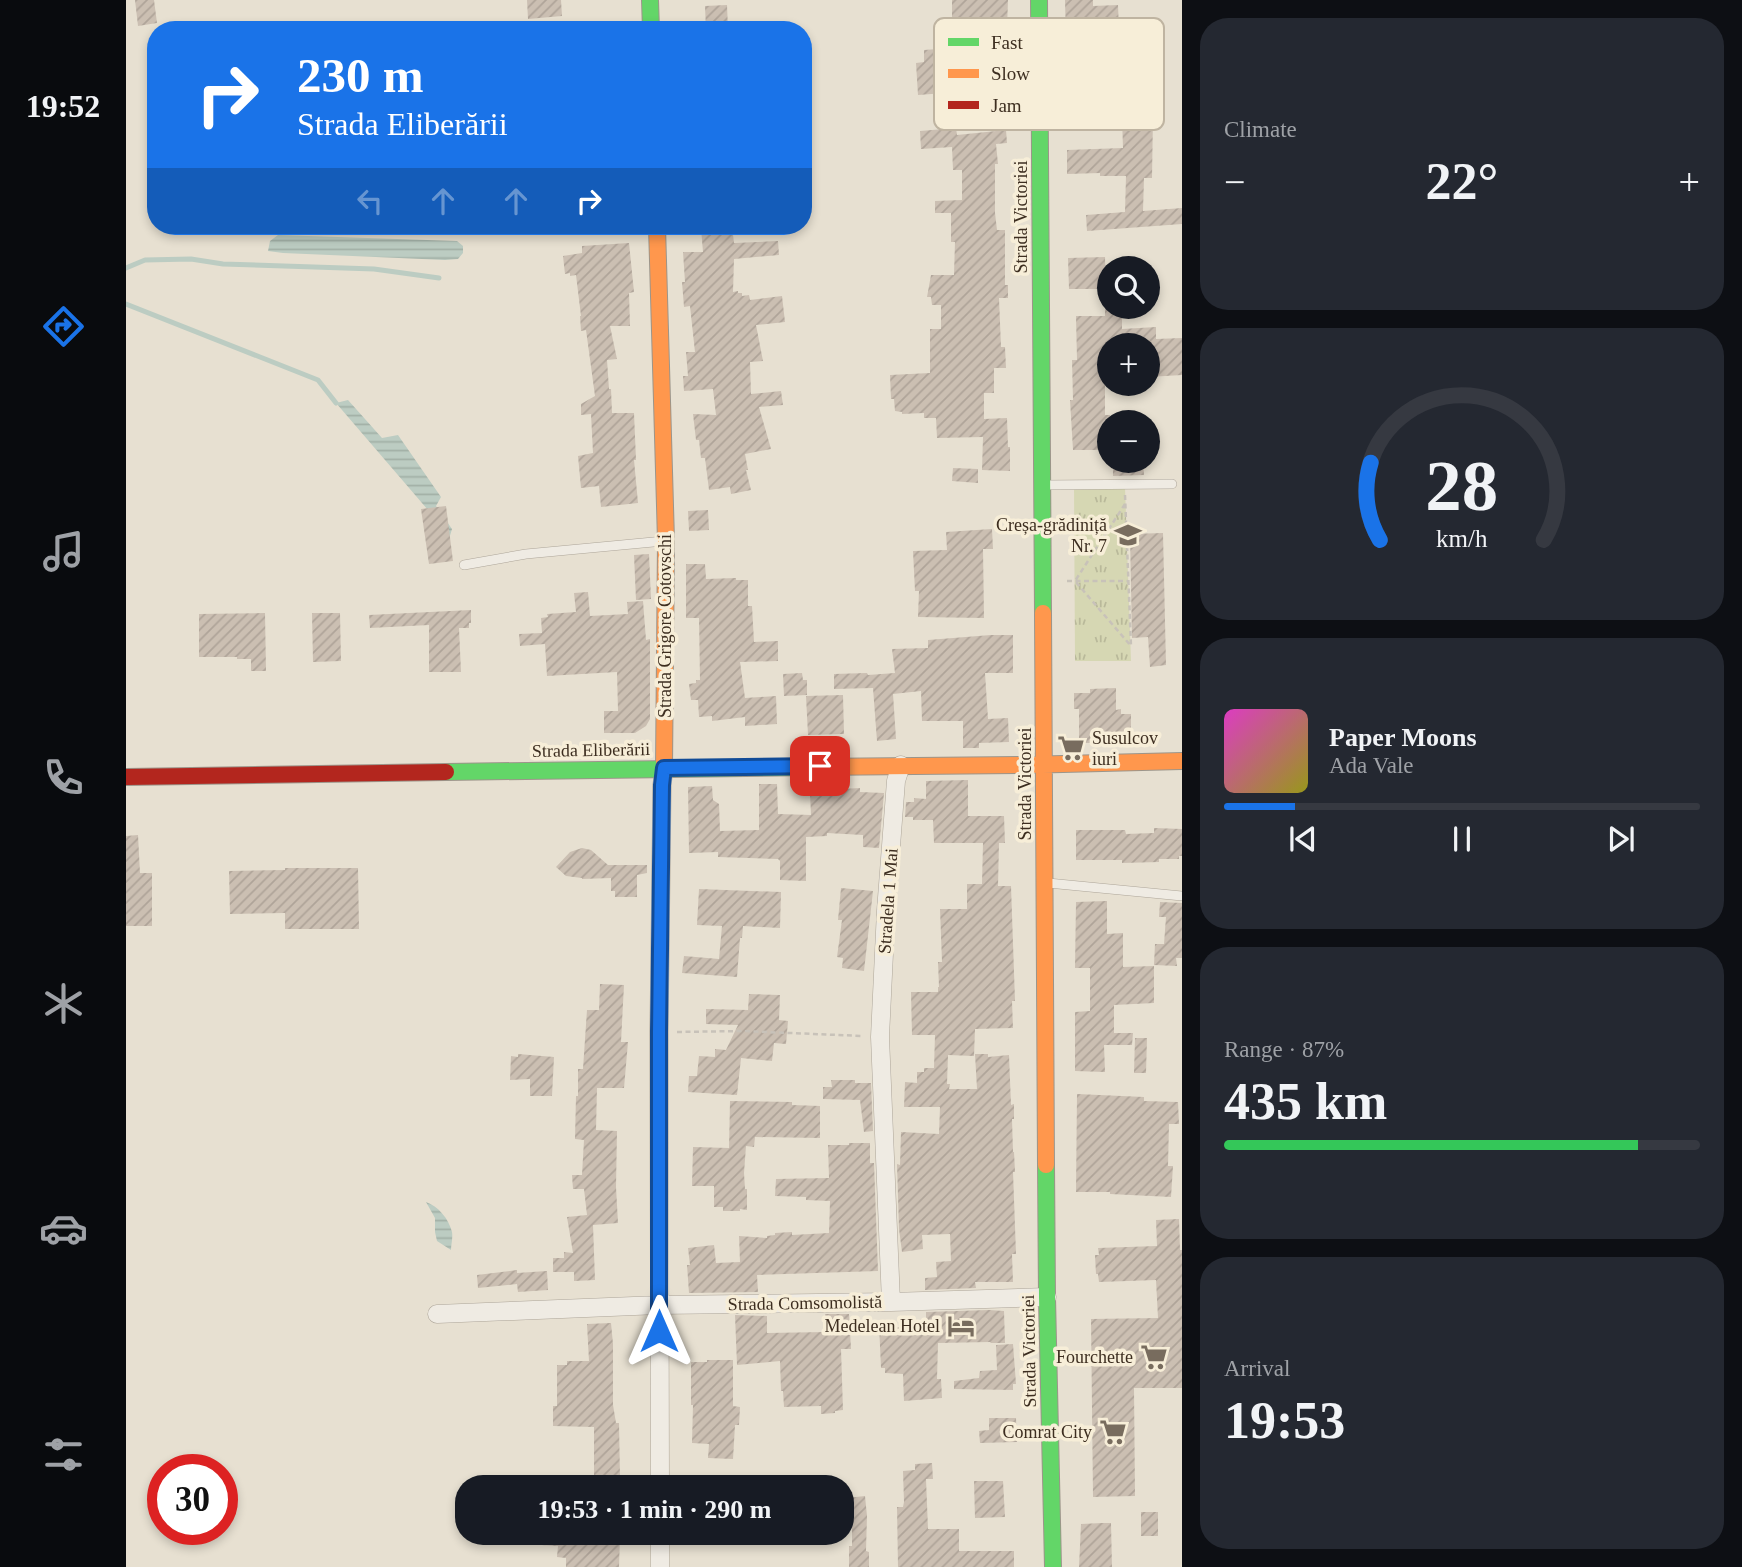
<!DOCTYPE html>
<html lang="en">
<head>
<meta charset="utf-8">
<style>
	body { margin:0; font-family:Georgia,serif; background:#242831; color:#f1f3f6; height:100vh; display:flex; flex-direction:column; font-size:26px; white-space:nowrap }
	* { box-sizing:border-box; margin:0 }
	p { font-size:23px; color:#9ea1a6 }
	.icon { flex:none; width:38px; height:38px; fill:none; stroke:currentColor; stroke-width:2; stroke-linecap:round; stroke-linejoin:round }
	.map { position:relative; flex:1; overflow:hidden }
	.details { display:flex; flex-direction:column; gap:18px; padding:18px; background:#0d0f14; width:560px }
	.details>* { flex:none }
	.top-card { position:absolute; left:21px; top:21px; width:665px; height:214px; border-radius:28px; box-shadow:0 4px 10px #0003; background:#1a73e8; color:#fff; overflow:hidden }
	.tools { position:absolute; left:971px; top:256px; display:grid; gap:14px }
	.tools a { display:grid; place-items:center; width:63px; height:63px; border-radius:50%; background:#171b24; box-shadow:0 4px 10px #0003; font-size:35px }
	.speed { position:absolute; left:21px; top:1454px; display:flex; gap:14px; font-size:35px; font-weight:700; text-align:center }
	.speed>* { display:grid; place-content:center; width:91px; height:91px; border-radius:50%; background:#171b24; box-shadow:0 4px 10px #0003; line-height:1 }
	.speed .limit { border:10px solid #d22; background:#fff; color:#111 }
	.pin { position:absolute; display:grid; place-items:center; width:60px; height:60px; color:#fff; margin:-30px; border-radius:14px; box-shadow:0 4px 10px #0006 }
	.me { position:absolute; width:77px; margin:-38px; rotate:0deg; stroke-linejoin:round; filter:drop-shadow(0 0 5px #0008) }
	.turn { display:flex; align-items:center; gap:24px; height:147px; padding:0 35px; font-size:32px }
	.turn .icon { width:91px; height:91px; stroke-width:2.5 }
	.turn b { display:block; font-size:49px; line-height:60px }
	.lanes { display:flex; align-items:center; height:66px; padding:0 35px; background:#0003; justify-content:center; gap:35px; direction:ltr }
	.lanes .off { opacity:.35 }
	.big { font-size:52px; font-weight:600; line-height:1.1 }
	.details .widget { flex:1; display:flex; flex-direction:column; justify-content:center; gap:10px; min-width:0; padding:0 24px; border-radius:28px; background:#242831 }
	.details .dial { align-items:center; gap:0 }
	.dial svg { height:182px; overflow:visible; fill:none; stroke:#363941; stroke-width:7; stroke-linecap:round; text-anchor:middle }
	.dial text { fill:#f1f3f6; stroke:none }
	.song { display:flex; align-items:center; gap:21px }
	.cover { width:84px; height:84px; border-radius:10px; background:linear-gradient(135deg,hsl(310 70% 55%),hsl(60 70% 35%)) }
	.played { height:7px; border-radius:4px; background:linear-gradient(90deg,#1a73e8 15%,#363941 15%) }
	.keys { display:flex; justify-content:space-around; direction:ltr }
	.heat { display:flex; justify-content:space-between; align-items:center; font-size:38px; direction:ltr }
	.charge { height:10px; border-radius:5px; background:linear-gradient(90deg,#34c759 87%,#363941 0) }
	.trip { position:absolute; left:329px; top:1475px; width:399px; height:70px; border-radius:28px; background:#171b24; box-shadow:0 4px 10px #0003; font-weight:600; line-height:70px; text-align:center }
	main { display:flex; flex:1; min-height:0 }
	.tabs { display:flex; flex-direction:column; width:126px; justify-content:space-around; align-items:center; background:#090b0e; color:#9ea1a6 }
	.tabs .icon { width:49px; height:49px }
	.tabs .current { color:#1a73e8 }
	.tabs b { font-size:32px; color:#f1f3f6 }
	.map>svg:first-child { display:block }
</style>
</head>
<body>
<main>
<nav class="tabs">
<b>19:52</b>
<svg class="icon current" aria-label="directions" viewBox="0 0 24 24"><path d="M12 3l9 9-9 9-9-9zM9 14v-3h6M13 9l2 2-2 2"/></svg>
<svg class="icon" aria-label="music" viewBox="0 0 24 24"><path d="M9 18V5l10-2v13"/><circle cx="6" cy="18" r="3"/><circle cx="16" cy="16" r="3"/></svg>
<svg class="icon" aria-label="phone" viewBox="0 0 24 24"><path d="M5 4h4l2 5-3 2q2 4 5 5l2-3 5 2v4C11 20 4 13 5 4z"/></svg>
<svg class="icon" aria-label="climate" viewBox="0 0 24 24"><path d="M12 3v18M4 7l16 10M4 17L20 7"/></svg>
<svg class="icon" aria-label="car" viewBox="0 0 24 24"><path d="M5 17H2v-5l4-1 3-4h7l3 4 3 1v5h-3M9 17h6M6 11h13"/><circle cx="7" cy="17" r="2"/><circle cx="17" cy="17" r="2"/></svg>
<svg class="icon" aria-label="filters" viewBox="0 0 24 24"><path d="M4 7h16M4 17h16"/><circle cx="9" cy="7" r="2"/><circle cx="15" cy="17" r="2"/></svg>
</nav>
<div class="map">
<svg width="1056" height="1567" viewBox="0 0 1056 1567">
	<defs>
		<pattern id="grass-tufts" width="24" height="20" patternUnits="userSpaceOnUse" patternTransform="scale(1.75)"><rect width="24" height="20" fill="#d6d7b3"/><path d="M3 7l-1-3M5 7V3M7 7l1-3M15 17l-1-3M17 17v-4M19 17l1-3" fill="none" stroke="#b9b99a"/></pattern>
		<pattern id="water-rules" width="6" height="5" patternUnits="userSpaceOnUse" patternTransform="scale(1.75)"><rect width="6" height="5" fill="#bcccc2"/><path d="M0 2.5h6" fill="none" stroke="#a2b0a6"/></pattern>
		<pattern id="building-hatch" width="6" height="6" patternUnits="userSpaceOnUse" patternTransform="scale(1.75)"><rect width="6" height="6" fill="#cbbfb2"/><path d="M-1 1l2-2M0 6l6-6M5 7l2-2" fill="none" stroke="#afa499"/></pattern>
	</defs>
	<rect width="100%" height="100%" fill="#e7e0d1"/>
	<path fill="url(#grass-tufts)" d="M948 486 999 487 1005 661H949Z"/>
	<path fill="url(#water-rules)" d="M152 235 331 241 337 246V253L332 259 319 260 157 253 142 251 144 241Z
		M222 400 256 438 272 435 315 497 310 506 326 529 323 539 302 510 210 403Z
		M300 1202C312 1206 323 1219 326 1232 327 1238 325 1245 325 1250L311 1241 309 1232V1218Z"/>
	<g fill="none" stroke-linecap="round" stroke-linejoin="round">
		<path stroke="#bcccc2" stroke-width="5" d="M0 268 19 260 65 259 97 264 248 269 313 278
			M0 304 192 380 210 403"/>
	</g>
	<path fill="url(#building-hatch)" d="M9 0H28L31 23 12 26Z
		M401 0H435L436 16 402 19Z
		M826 0H882L881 28 873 27V58H831L833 92 792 95 790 63 798 62V50L826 48Z
		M939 0H967V6L992 5 993 30H997L999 58 1006 57 1007 72 977 74 979 100 992 99V112L947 115 942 72V37L940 38Z
		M601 5 602 30H580L579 6Z
		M1027 116 1026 178H1018L1017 211 1056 208V224L961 231 960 215 999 212 1000 176H974V173L941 174V150L997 148 996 118Z
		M830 128 831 135 880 130 881 143 870 144 872 164H869V213L871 230H879V285H882V298H873L875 347H879L880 368H868V393H858V419L881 418 882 447H884V471L856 470 857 437 811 438 810 418H798V413L776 414V412L769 411 768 399H765L764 375 804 373V329H815V305H806L805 297H801L805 275H828L829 242H825V213H809V201L836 200V170H827L826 147 795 149 794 131Z
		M596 226H606L608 243 652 241 653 255 608 259 607 292 612 291V293H616V296L623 295 624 300 656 296 659 322 630 325 637 361 624 362 625 394 655 391 657 405 633 407 645 449 619 454 622 470H620L625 490 605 494 604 487 583 490 579 458H575L573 440H570L567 414 590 415 587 389 558 391 557 376H562L560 352H569L564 306 558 307 556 282H559L557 252H577L575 228Z
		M503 243 508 292 503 293 504 326H484L491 359 481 360 483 389H485L486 413H508L510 460H508L512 503 475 507 473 486 455 488 452 456 467 453 465 414 455 415V404L469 396 460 330 455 331 454 316H455L450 275 444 276V273L439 274 437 256 456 253V246Z
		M979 257 980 289H943L942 258Z
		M979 306H996V329L1030 327V339L1056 338V375L1022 377V345H984V377H979V415H984V433L979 434V450H947L944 400H947L946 360H951L950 316H979Z
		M1017 461 1018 475 987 476V462Z
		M827 468 852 469V483L826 481Z
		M320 506 327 561 303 564 295 509Z
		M582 510 583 530 563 531 562 511Z
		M866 529 867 549H857L858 618 792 617 793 591H789L787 551 821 550 820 532Z
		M1037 533 1040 665 1024 667 1022 637 1006 638 1004 534Z
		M523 554 525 599 510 600 508 555Z
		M560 564H579L580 579 610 578V580H622V606H626L628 642 652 641V661L614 662 619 698 650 696 651 724 619 726V717L586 721V716L573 717 572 700H565L563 684 570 683V680H574L573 618H560Z
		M462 592 464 616 502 614 501 602 517 601 520 640 524 639V719L520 726 509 733H478V711H492L491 672 421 676 419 644 394 646 393 634 416 633 415 618 422 617 421 614 450 612 448 593Z
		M345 610V623H343V628H333L335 672H303V625L244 628 243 615Z
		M139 613 140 671H125V659H111V657H73V614Z
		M186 613H214L215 661 187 662Z
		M865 635H887V673H859L862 719 882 718 883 742 853 743V748H837V721H796L795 691 767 694 770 739 751 741 747 688 708 689V674L741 673 742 675 769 673 766 649 802 648V640Z
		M676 673 677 680H681V695L658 696 657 674Z
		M990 688V710L995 709V714H1005V743H953V709H948V693H964V689Z
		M717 695 718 734 682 735 680 696Z
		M842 780V816H878L879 843H873L872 886H885L889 1001H886L887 1028 849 1029 848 1056 822 1055 821 1084H824L823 1089H851L849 1054H862V1057L883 1055 885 1105 888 1104V1119H886L887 1152H888L889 1172H887L890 1254H886L887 1282H849L850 1288 799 1290V1278L811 1277 810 1262 825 1261 824 1234 796 1235 797 1249 776 1252 773 1229 771 1164 774 1165 775 1132 813 1134 814 1107H778L779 1082 791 1083V1072H798V1068H808L809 1035H786L785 992H812V987H813L812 962H816L814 909H841V884H856L857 843H808L807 820H787V817H779L780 802H788V798L800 799V781Z
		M633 784H651L652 814 685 815 684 793H702L716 791V789L734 788V792L758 793 753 848 737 847V835L701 833V836L680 837V881L654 880V861L652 859 592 857V852L563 853 562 787 586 786 587 800 593 804 594 831 633 830Z
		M1028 828 1056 829V856H1053V859H1033V862L996 863V860H950V830H999L1000 834 1028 833Z
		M12 835 14 873H26V926H0V836Z
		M456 848 465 850 482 865H521V873L511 875V897H489V891H485V878L456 879V878L440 876 430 867 444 852Z
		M159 868H232L233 929H159V913L104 914 103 871 159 870Z
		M715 888 747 891 738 971 716 968 717 958 711 957 716 920H712Z
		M573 889 655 892 654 928 617 926 616 938H614L611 977 556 973 558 956 593 959 596 926 571 925Z
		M981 901V934L997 933V967L1028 966V1003L988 1005V1033H1007L1006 1045H978L979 1072 949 1071V1012L964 1011V968H949L950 902Z
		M1034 902 1056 903V958H1050L1051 966 1028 965 1029 944H1038L1040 917H1033Z
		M474 984 498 985 495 1042H502L498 1088H471L470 1130 491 1131 490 1187 492 1223 467 1225 469 1280 448 1281V1272H427V1258H438V1252L447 1253 441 1217 461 1215 458 1189H447L446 1175H456L458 1140 449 1139 450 1096H452V1069H457L461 1010H473Z
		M623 994 654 995 653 1020 662 1021 660 1044 648 1043 646 1061 615 1058 611 1095 562 1092 563 1076H571L573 1056 589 1057V1049L600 1050 612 1025 580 1024V1009L622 1010Z
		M1009 1038H1021L1020 1073H1008Z
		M392 1054 428 1057 426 1096H404V1079L384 1080 385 1056 392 1057Z
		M705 1080H729V1083H745L747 1131 738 1132 734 1100 697 1099V1087H706Z
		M951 1094 1018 1097V1101L1052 1102 1053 1124H1043L1042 1166H1047L1045 1197 984 1194V1192H950Z
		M604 1101 666 1102V1105L694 1106V1138L629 1137 628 1147 620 1146 618 1173 619 1189H621V1210L614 1209V1211H597V1207H588V1186H566L567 1147 603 1148Z
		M723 1143H744V1163H748L752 1271 631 1275 632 1292 563 1293 561 1265H564L562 1248 588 1245 590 1263 614 1262 613 1236 641 1238V1236L649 1235V1233L666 1232V1235L703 1233 704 1201 680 1200V1197L649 1196 650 1179 703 1178 702 1145H723Z
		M1053 1219 1054 1250H1056V1388H1008L1009 1496 967 1497 965 1319 1032 1318 1030 1280 973 1282 972 1274H970L969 1255H973L972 1248 1031 1246 1030 1220Z
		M391 1270V1273L421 1271 422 1290 392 1292 391 1284 352 1288 351 1275Z
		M863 1310 878 1311 879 1343H865L864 1342 812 1343 811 1379H815L816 1398 778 1401 777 1374 759 1373V1368H755L753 1324 766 1323V1327H800V1312Z
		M699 1314H723L725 1349H715L717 1410 709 1411V1413L695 1414V1406L658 1407 657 1391H655L654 1361 611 1365 609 1315 641 1316V1333L701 1332Z
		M485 1323 487 1344V1405L490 1423H493L494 1478 468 1479V1427L427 1426V1406H431V1365H441V1361H463L461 1324Z
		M887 1344 890 1384H887V1390L828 1389V1381L853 1378 854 1371 871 1370 870 1345Z
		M581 1360H607V1406L614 1407 613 1425H609L607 1459 582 1458 583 1444 566 1443 567 1405H565V1362H581Z
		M863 1418H890L891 1442 854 1443 853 1431 863 1430Z
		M806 1463 807 1479H800L802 1529H833V1551H888V1567H772L771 1507H777L778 1502 777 1471 789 1470V1464Z
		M848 1481H877L879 1517 849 1518Z
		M739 1496 741 1516 740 1551 743 1552V1567H723V1546H726V1520L716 1521V1506H722L721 1498Z
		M1015 1512H1032V1536H1015Z
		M976 1523H985L986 1567H953L955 1524Z
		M382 1533H481V1535L494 1536 493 1567H440V1558L431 1557 432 1546 382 1543Z"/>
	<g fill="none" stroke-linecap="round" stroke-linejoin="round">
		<defs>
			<path id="lane" d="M918 485 1046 484
				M338 565 400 554 538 541
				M922 883 1056 896"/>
			<path id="street" d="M765 1302 754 1037 760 911 770 781 775 765
				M311 1314 533 1305 765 1302 921 1297
				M534 1488 533 1032 536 785 538 768
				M534 1533V1567"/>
			<path id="fast" d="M524 0 525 30
				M913 0 917 613
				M320 772 685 767
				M920 1165 921 1297 927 1567"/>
			<path id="slow" d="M531 226 540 541 538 768
				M917 613 920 1165
				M685 767 897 765 1056 761"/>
			<path id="jam" d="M0 777 320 772"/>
		</defs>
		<use href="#lane" stroke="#ada599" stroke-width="10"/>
		<use href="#street" stroke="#ada599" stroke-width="19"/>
		<use href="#fast" stroke="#9c958a" stroke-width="18"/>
		<use href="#slow" stroke="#9c958a" stroke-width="18"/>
		<use href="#jam" stroke="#9c958a" stroke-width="18"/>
		<path stroke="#c8c2b9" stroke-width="2.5" stroke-dasharray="5 3.5" stroke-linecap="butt" d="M999 495 1005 646
			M999 504 949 581 1005 646
			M941 581H1002
			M551 1032 616 1031 736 1036"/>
		<use href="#lane" stroke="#efebe3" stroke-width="9"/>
		<use href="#street" stroke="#efebe3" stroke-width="18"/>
		<use href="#fast" stroke="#63d668" stroke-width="16"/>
		<use href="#slow" stroke="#ff974d" stroke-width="16"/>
		<use href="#jam" stroke="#b3261e" stroke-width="16"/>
	</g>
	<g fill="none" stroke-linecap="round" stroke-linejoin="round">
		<defs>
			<path id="route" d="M533 1331V1032L536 785 538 768 694 766"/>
		</defs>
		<use href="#route" stroke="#114b97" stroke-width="18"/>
		<use href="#route" stroke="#1a73e8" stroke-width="12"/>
	</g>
	<defs>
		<symbol id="school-bare" viewBox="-9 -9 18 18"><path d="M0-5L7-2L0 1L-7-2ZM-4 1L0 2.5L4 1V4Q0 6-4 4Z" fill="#786c5e" stroke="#f7eed8" stroke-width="2.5" paint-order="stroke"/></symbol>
		<symbol id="supermarket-bare" viewBox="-9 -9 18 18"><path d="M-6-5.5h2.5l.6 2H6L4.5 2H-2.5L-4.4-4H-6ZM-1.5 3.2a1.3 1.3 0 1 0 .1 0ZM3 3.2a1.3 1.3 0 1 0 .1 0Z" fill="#786c5e" stroke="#f7eed8" stroke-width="2.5" paint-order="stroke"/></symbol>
		<symbol id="hotel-bare" viewBox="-9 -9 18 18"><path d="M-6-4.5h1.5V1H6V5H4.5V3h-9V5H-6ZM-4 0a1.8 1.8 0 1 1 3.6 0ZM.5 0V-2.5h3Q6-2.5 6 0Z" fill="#786c5e" stroke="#f7eed8" stroke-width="2.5" paint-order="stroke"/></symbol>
	</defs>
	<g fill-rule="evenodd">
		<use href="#school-bare" x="983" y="516" width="38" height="38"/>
		<use href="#supermarket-bare" x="926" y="729" width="38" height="38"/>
		<use href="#hotel-bare" x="816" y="1307" width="38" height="38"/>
		<use href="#supermarket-bare" x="1009" y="1338" width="38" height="38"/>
		<use href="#supermarket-bare" x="968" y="1413" width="38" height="38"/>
	</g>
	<g text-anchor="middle" stroke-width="7" stroke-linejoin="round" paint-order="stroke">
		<g font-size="18" fill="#3d2e20" stroke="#f7eed8">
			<text transform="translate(895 217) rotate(-90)" y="6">Strada Victoriei</text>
			<text transform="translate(539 626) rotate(-90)" y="6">Strada Grigore Cotovschi</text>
			<text transform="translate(465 750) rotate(-1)" y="6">Strada Eliberării</text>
			<text transform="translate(899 784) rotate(-90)" y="6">Strada Victoriei</text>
			<text transform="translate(762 901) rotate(-86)" y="6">Stradela 1 Mai</text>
			<text transform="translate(679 1303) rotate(-1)" y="6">Strada Comsomolistă</text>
			<text transform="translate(903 1351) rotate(-91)" y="6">Strada Victoriei</text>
		</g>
		<g font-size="18" fill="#3d2e20" stroke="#f7eed8" text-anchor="end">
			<text x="981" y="531">Creșa-grădiniță<tspan x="981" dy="21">Nr. 7</tspan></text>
			<text x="966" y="744" text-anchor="start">Susulcov<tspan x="966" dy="21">iuri</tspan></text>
			<text x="814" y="1332">Medelean Hotel</text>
			<text x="1007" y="1363">Fourchette</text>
			<text x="966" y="1438">Comrat City</text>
		</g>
	</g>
	<rect x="808" y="18" width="230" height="112" rx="10" fill="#f7eed8" stroke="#bfb4a1" stroke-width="2"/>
	<rect x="822" y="38" width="31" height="8" fill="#63d668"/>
	<rect x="822" y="69" width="31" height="9" fill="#ff974d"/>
	<rect x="822" y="101" width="31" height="8" fill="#b3261e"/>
	<g font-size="19" fill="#3d2e20">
		<text x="865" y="49">Fast</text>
		<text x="865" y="80">Slow</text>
		<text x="865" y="112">Jam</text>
	</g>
</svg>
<div class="tools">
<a><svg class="icon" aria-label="search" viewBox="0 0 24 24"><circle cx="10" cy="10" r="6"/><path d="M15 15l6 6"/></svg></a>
<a>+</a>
<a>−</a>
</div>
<div class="speed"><div class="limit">30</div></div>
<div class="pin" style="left:694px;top:766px;background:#d93025"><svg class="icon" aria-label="arrive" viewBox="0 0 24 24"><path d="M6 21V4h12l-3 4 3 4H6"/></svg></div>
<svg class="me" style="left:533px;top:1331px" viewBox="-20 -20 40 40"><path d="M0-17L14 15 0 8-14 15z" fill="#1a73e8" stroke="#fff" stroke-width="4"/></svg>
<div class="trip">19:53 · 1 min · 290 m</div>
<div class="top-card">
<div class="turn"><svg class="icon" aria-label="right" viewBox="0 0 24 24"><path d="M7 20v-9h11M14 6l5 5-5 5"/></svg><div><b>230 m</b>Strada Eliberării</div></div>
<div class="lanes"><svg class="icon off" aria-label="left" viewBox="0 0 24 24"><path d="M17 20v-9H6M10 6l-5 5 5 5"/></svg><svg class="icon off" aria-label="ahead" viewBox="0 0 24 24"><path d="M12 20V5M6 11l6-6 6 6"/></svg><svg class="icon off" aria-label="ahead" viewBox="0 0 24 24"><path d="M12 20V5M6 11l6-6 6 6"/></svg><svg class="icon" aria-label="right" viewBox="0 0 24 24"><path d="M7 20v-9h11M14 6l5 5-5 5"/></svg></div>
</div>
</div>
<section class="details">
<div class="widget"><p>Climate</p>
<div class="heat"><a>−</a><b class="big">22°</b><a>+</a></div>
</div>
<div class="widget dial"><svg viewBox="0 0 100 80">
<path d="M14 69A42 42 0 1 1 86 69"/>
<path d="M14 69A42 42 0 0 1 10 35" stroke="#1a73e8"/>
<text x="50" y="56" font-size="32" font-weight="700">28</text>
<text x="50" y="72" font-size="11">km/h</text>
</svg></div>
<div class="widget">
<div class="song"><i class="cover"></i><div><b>Paper Moons</b><p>Ada Vale</p></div></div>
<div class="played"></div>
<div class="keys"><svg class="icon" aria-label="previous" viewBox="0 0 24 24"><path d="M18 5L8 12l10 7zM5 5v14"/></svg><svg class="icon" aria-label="pause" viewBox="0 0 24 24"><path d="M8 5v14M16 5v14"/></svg><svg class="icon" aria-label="next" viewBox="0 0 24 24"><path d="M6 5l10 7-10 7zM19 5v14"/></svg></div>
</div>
<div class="widget"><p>Range · 87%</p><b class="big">435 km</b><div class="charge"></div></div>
<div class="widget"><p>Arrival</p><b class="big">19:53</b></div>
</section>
</main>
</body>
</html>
